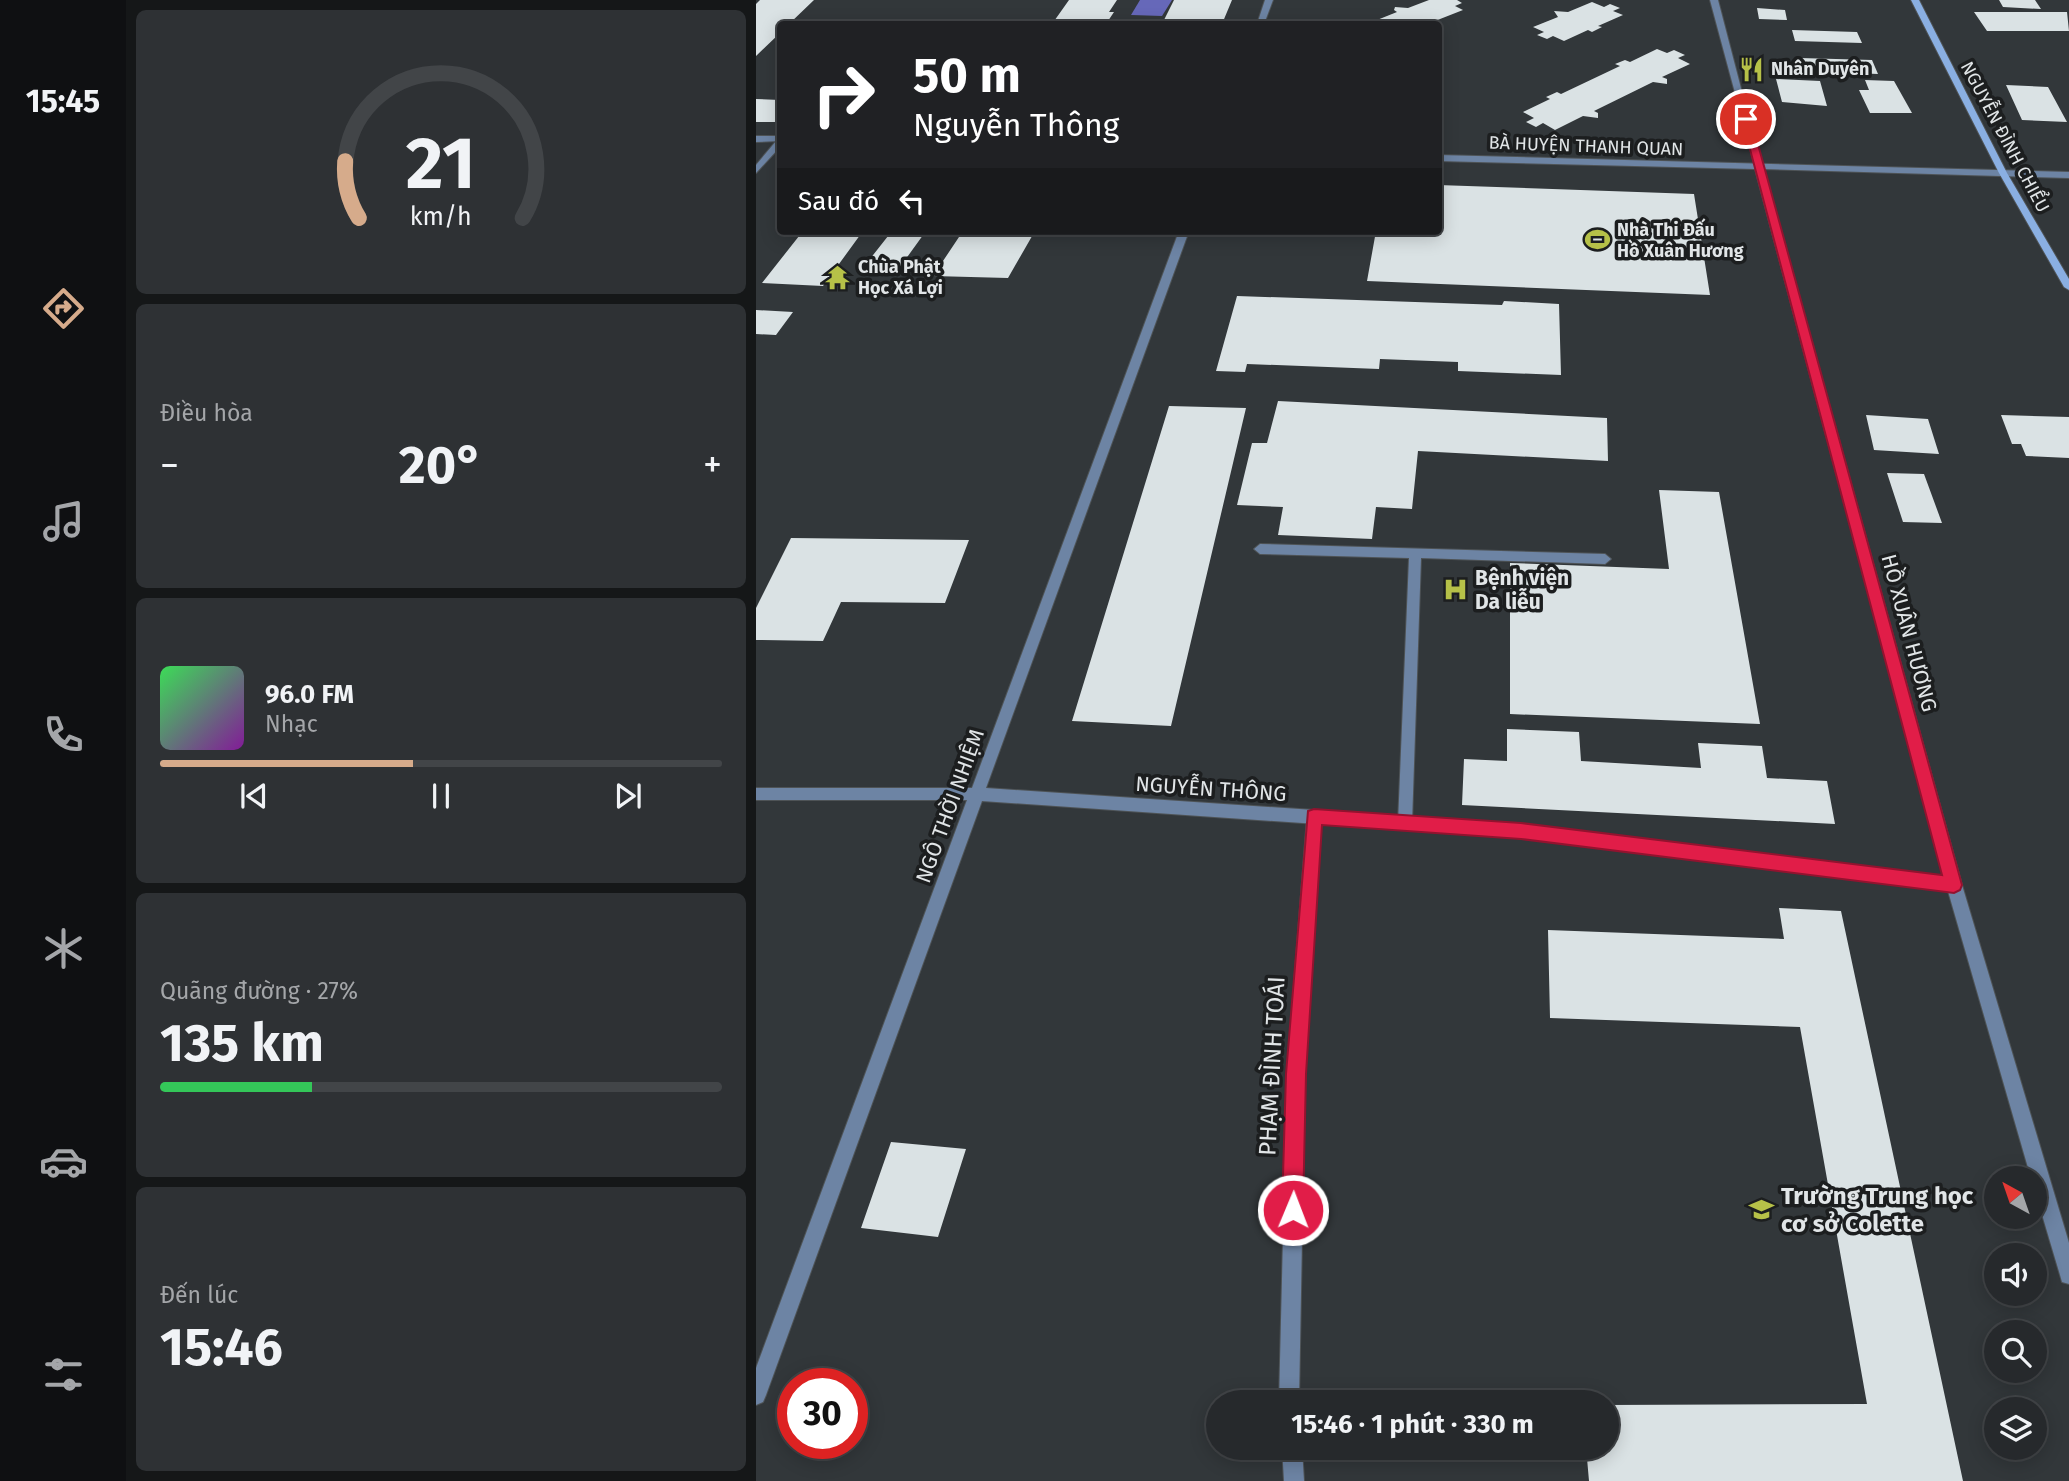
<!DOCTYPE html>
<html lang="vi">
<head>
<meta charset="utf-8">
<style>
	body { margin:0; font-family:"Fira Sans",sans-serif; background:#2e3134; color:#f1f3f6; height:100vh; display:flex; flex-direction:column; font-size:26px; white-space:nowrap }
	* { box-sizing:border-box; margin:0 }
	p { font-size:23px; color:#a4a6a9 }
	.icon { flex:none; width:38px; height:38px; fill:none; stroke:currentColor; stroke-width:2; stroke-linecap:round; stroke-linejoin:round }
	.map { position:relative; flex:1; overflow:hidden }
	.drawer { display:flex; flex-direction:column; gap:10px; padding:10px; background:#151718; width:630px }
	.drawer>* { flex:none }
	.hud { position:absolute; left:21px; top:21px; width:665px; height:214px; border-radius:7px; box-shadow:0 4px 18px #0003,0 0 0 2px #424548; background:#202124; color:#fff; overflow:hidden }
	.needle { width:46px; rotate:320deg }
	.fabs { position:absolute; left:1228px; top:1166px; display:grid; gap:14px }
	.fabs a { display:grid; place-items:center; width:63px; height:63px; border-radius:50%; background:#26292c; box-shadow:0 4px 18px #0003,0 0 0 2px #424548; font-size:35px }
	.speed { position:absolute; left:21px; top:1368px; display:flex; gap:14px; font-size:35px; font-weight:700; text-align:center }
	.speed>* { display:grid; place-content:center; width:91px; height:91px; border-radius:50%; background:#26292c; box-shadow:0 4px 18px #0003,0 0 0 2px #424548; line-height:1 }
	.speed .limit { border:10px solid #d22; background:#fff; color:#111 }
	.pin { position:absolute; display:grid; place-items:center; width:60px; height:60px; color:#fff; margin:-30px; border:4px solid #fff; border-radius:50%; box-shadow:0 2px 7px #0007 }
	.me { position:absolute; width:77px; margin:-38px; rotate:1deg; stroke-linejoin:round; filter:drop-shadow(0 0 5px #0008) }
	.turn { display:flex; align-items:center; gap:24px; height:147px; padding:0 21px; font-size:32px }
	.turn .icon { width:91px; height:91px; stroke-width:2.5 }
	.turn b { display:block; font-size:49px; line-height:60px }
	.then { display:flex; align-items:center; height:66px; padding:0 21px; background:#0003; gap:14px; font-size:26px }
	.big { font-size:52px; font-weight:700; line-height:1.1 }
	.drawer .widget { flex:1; display:flex; flex-direction:column; justify-content:center; gap:10px; min-width:0; padding:0 24px; border-radius:10px; background:#2e3134 }
	.drawer .dial { align-items:center; gap:0 }
	.dial svg { height:182px; overflow:visible; fill:none; stroke:#424548; stroke-width:7; stroke-linecap:round; text-anchor:middle }
	.dial text { fill:#f1f3f6; stroke:none }
	.song { display:flex; align-items:center; gap:21px }
	.cover { width:84px; height:84px; border-radius:10px; background:linear-gradient(135deg,hsl(130 70% 55%),hsl(290 70% 35%)) }
	.played { height:7px; border-radius:4px; background:linear-gradient(90deg,#d6ab8b 45%,#424548 45%) }
	.keys { display:flex; justify-content:space-around; direction:ltr }
	.heat { display:flex; justify-content:space-between; align-items:center; font-size:38px; direction:ltr }
	.charge { height:10px; border-radius:5px; background:linear-gradient(90deg,#34c759 27%,#424548 0) }
	.trip { position:absolute; left:450px; top:1390px; width:413px; height:70px; border-radius:35px; background:#26292c; box-shadow:0 4px 18px #0003,0 0 0 2px #424548; font-weight:700; line-height:70px; text-align:center }
	main { display:flex; flex:1; min-height:0 }
	.menu { display:flex; flex-direction:column; width:126px; justify-content:space-around; align-items:center; background:#0f1012; color:#a4a6a9 }
	.menu .icon { width:49px; height:49px }
	.menu .current { color:#d6ab8b }
	.menu b { font-size:32px; color:#f1f3f6 }
	.map>svg:first-child { display:block }
</style>
</head>
<body>
<main>
<nav class="menu">
<b>15:45</b>
<svg class="icon current" aria-label="directions" viewBox="0 0 24 24"><path d="M12 3l9 9-9 9-9-9zM9 14v-3h6M13 9l2 2-2 2"/></svg>
<svg class="icon" aria-label="music" viewBox="0 0 24 24"><path d="M9 18V5l10-2v13"/><circle cx="6" cy="18" r="3"/><circle cx="16" cy="16" r="3"/></svg>
<svg class="icon" aria-label="phone" viewBox="0 0 24 24"><path d="M5 4h4l2 5-3 2q2 4 5 5l2-3 5 2v4C11 20 4 13 5 4z"/></svg>
<svg class="icon" aria-label="climate" viewBox="0 0 24 24"><path d="M12 3v18M4 7l16 10M4 17L20 7"/></svg>
<svg class="icon" aria-label="car" viewBox="0 0 24 24"><path d="M5 17H2v-5l4-1 3-4h7l3 4 3 1v5h-3M9 17h6M6 11h13"/><circle cx="7" cy="17" r="2"/><circle cx="17" cy="17" r="2"/></svg>
<svg class="icon" aria-label="filters" viewBox="0 0 24 24"><path d="M4 7h16M4 17h16"/><circle cx="9" cy="7" r="2"/><circle cx="15" cy="17" r="2"/></svg>
</nav>
<section class="drawer">
<div class="widget dial"><svg viewBox="0 0 100 80">
<path d="M14 69A42 42 0 1 1 86 69"/>
<path d="M14 69A42 42 0 0 1 8 44" stroke="#d6ab8b"/>
<text x="50" y="56" font-size="32" font-weight="700">21</text>
<text x="50" y="72" font-size="11">km/h</text>
</svg></div>
<div class="widget"><p>Điều hòa</p>
<div class="heat"><a>−</a><b class="big">20°</b><a>+</a></div>
</div>
<div class="widget">
<div class="song"><i class="cover"></i><div><b>96.0 FM</b><p>Nhạc</p></div></div>
<div class="played"></div>
<div class="keys"><svg class="icon" aria-label="previous" viewBox="0 0 24 24"><path d="M18 5L8 12l10 7zM5 5v14"/></svg><svg class="icon" aria-label="pause" viewBox="0 0 24 24"><path d="M8 5v14M16 5v14"/></svg><svg class="icon" aria-label="next" viewBox="0 0 24 24"><path d="M6 5l10 7-10 7zM19 5v14"/></svg></div>
</div>
<div class="widget"><p>Quãng đường · 27%</p><b class="big">135 km</b><div class="charge"></div></div>
<div class="widget"><p>Đến lúc</p><b class="big">15:46</b></div>
</section>
<div class="map">
<svg width="1313" height="1481" viewBox="0 0 1313 1481">
	<rect width="100%" height="100%" fill="#32373a"/>
	<path fill="#6668b9" d="M384 0H416L406 16 375 15Z"/>
	<path fill="#dae2e4" d="M4 0H58L33 24H24V33L0 56V4Z
		M313 0H361L353 12H358L350 24H296Z
		M418 0H476L466 24H406Z
		M673 0H701L706 3 699 6 707 10 679 21 686 24H611L641 12 638 10 639 7 652 8Z
		M1243 0H1279L1285 9 1247 7Z
		M836 2 848 7 854 4 864 8 857 11 867 15 842 26 846 27 836 32 832 30 808 41 797 36 791 39 781 35 788 32 777 27 802 17 798 11 812 12Z
		M1001 8 1029 10 1031 20 1003 19Z
		M1218 12H1311L1313 31H1231Z
		M1036 30 1101 32 1106 43 1039 41Z
		M901 49 911 53 918 50 929 55 922 58 934 64 906 77 911 79V84L897 82 838 111 842 113V118L827 116 799 130 787 123 780 127 770 122 778 118 767 112 794 99 790 97 801 92 805 94 864 66 859 64 869 60 874 62Z
		M1044 58 1116 60 1122 74 1047 71Z
		M1020 79 1064 81 1071 106 1026 102Z
		M1109 80 1138 81 1156 113H1114L1103 90H1113Z
		M1250 85 1292 87 1311 122 1266 120Z
		M0 99 24 100V122H0Z
		M682 185 938 194 954 295 611 281 620 231H682Z
		M47 231H107L67 286 6 283Z
		M136 231H170L144 267 110 264Z
		M207 231H279L252 278 177 276Z
		M481 296 746 305 748 301 803 304 805 375 702 371V362L624 359 623 369 491 364 489 372 460 371Z
		M0 310 37 312 20 335 0 334Z
		M522 401 851 418 852 461 662 451 656 509 620 507 616 539 522 535 527 507 481 505 496 443H511Z
		M413 406 490 408 415 726 316 721Z
		M1110 415 1172 419 1183 454 1118 450Z
		M1245 415 1313 417V458L1270 456 1265 444H1256Z
		M1131 473 1168 474 1186 523 1147 522Z
		M903 490 963 492 1004 724 754 714V563L913 569Z
		M35 538 213 540 189 603 85 602 67 641 0 640V608Z
		M751 729 823 732 825 761 945 768 942 743 1006 746 1011 778 1071 781 1079 824 706 805 708 759 751 761Z
		M1023 908 1085 911 1207 1481H833L830 1447H850V1405L1111 1404 1044 1027 794 1018 792 930 1028 939Z
		M135 1142 210 1149 182 1237 105 1228Z"/>
	<g fill="none" stroke-linecap="round" stroke-linejoin="round">
		<defs>
			<path id="service" d="M504 544 849 554 855 559 849 564 665 558 656 823 654 828 649 830 644 828 642 823 653 558 504 554 498 549Z"/>
			<path id="minor" d="M954 0H962L1006 169 999 167Z
				M21 140H24V147L0 173V165Z
				M558 810 563 812 565 817 549 1074 543 1402H523L531 1074 551 817 553 812Z
				M526 1447H546L548 1481H528Z"/>
			<path id="tertiary" d="M509 0H517L508 24H501Z
				M0 136H24V141L0 142Z
				M682 155 1313 172V178L1008 169 1206 885 1313 1243V1284L1306 1282 1304 1275 1279 1191V1178H1275L1192 891 765 838 226 801 10 1395 7 1402 0 1405V1368L211 800H0V788H216L423 231H433L230 788 765 824 1188 877 999 169 682 161Z"/>
			<path id="secondary" d="M1155 0H1163L1251 173 1313 279V290L1308 287 1243 173Z"/>
		</defs>
		<use href="#service" stroke="#4e5356" stroke-width="2"/>
		<use href="#minor" stroke="#4e5356" stroke-width="2"/>
		<use href="#tertiary" stroke="#4e5356" stroke-width="2"/>
		<use href="#secondary" stroke="#4e5356" stroke-width="2"/>
		<use href="#service" fill="#6d84a4" fill-rule="evenodd"/>
		<use href="#minor" fill="#6d84a4" fill-rule="evenodd"/>
		<use href="#tertiary" fill="#6d84a4" fill-rule="evenodd"/>
		<use href="#secondary" fill="#8aafe2" fill-rule="evenodd"/>
	</g>
	<path fill="#e11d48" stroke="#92132f" stroke-width="2" d="M990 116 995 119 1206 885 1204 890 1198 893 765 839 566 825 550 1074 547 1210 544 1218 537 1221 530 1218 526 1210 530 1074 552 811 558 809 765 823 1186 875 986 119Z"/>
	<defs>
		<symbol id="restaurant-bare" viewBox="-9 -9 18 18"><path d="M-5-6h1v4h1v-4h1v4h1v-4h1v5L-1.5 .5V6h-2V.5L-5-1ZM5-6V6H3V1.5H1.5Q1.5-4 5-6Z" fill="#b6c148" stroke="#1c1e1f" stroke-width="2.5" paint-order="stroke"/></symbol>
		<symbol id="stadium-bare" viewBox="-9 -9 18 18"><path d="M0-5a6.5 5 0 1 0 0 10a6.5 5 0 1 0 0-10ZM-3.5-1.8h7v3.6h-7Z" fill="#b6c148" stroke="#1c1e1f" stroke-width="2.5" paint-order="stroke"/></symbol>
		<symbol id="temple-bare" viewBox="-9 -9 18 18"><path d="M0-6L5-2H3V0L6.5 2.5H4V6H1.5V3h-3V6H-4V2.5H-6.5L-3 0V-2H-5Z" fill="#b6c148" stroke="#1c1e1f" stroke-width="2.5" paint-order="stroke"/></symbol>
		<symbol id="hospital-bare" viewBox="-9 -9 18 18"><path d="M-5-5h3v3.5h4V-5h3V5h-3V1.5h-4V5h-3Z" fill="#b6c148" stroke="#1c1e1f" stroke-width="2.5" paint-order="stroke"/></symbol>
		<symbol id="school-bare" viewBox="-9 -9 18 18"><path d="M0-5L7-2L0 1L-7-2ZM-4 1L0 2.5L4 1V4Q0 6-4 4Z" fill="#b6c148" stroke="#1c1e1f" stroke-width="2.5" paint-order="stroke"/></symbol>
	</defs>
	<g fill-rule="evenodd">
		<use href="#restaurant-bare" x="978" y="52" width="35" height="35"/>
		<use href="#stadium-bare" x="824" y="222" width="35" height="35"/>
		<use href="#temple-bare" x="64" y="260" width="35" height="35"/>
		<use href="#hospital-bare" x="682" y="572" width="35" height="35"/>
		<use href="#school-bare" x="988" y="1192" width="35" height="35"/>
	</g>
	<g text-anchor="middle" stroke-width="7" stroke-linejoin="round" paint-order="stroke">
		<g font-size="18" font-weight="bold" fill="#e1e5e7" stroke="#1c1e1f" text-anchor="start">
			<text x="1015" y="75">Nhân Duyên</text>
			<text x="861" y="236">Nhà Thi Đấu<tspan x="861" dy="21">Hồ Xuân Hương</tspan></text>
			<text x="102" y="273">Chùa Phật<tspan x="102" dy="21">Học Xá Lợi</tspan></text>
		</g>
		<g font-size="18" fill="#e1e5e7" stroke="#1c1e1f">
			<text transform="translate(1249 137) rotate(62)" y="6">NGUYỄN ĐÌNH CHIỂU</text>
			<text transform="translate(830 146) rotate(2)" y="6">BÀ HUYỆN THANH QUAN</text>
		</g>
		<g font-size="21" font-weight="bold" fill="#e1e5e7" stroke="#1c1e1f" text-anchor="start">
			<text x="719" y="585">Bệnh viện<tspan x="719" dy="24">Da liễu</tspan></text>
		</g>
		<g font-size="21" fill="#e1e5e7" stroke="#1c1e1f">
			<text transform="translate(1153 633) rotate(75)" y="7">HỒ XUÂN HƯƠNG</text>
			<text transform="translate(455 789) rotate(4)" y="7">NGUYỄN THÔNG</text>
			<text transform="translate(194 806) rotate(-70)" y="7">NGÔ THỜI NHIỆM</text>
		</g>
		<g font-size="24" fill="#e1e5e7" stroke="#1c1e1f">
			<text transform="translate(516 1066) rotate(-87)" y="8">PHẠM ÐÌNH TOÁI</text>
		</g>
		<g font-size="24" font-weight="bold" fill="#e1e5e7" stroke="#1c1e1f" text-anchor="start">
			<text x="1025" y="1204">Trường Trung học<tspan x="1025" dy="28">cơ sở Colette</tspan></text>
		</g>
	</g>
</svg>
<div class="fabs">
<a><svg class="needle" viewBox="-14 -14 28 28"><path d="M0-13l5 13h-10z" fill="#e53935"/><path d="M0 13l5-13h-10z" fill="#a4a6a9"/></svg></a>
<a><svg class="icon" aria-label="sound" viewBox="0 0 24 24"><path d="M4 9h4l5-4v14l-5-4H4zM17 9q2 3 0 6"/></svg></a>
<a><svg class="icon" aria-label="search" viewBox="0 0 24 24"><circle cx="10" cy="10" r="6"/><path d="M15 15l6 6"/></svg></a>
<a><svg class="icon" aria-label="layers" viewBox="0 0 24 24"><path d="M12 4l9 5-9 5-9-5zM3 14l9 5 9-5"/></svg></a>
</div>
<div class="speed"><div class="limit">30</div></div>
<div class="pin" style="left:990px;top:119px;background:#d93025"><svg class="icon" aria-label="arrive" viewBox="0 0 24 24"><path d="M6 21V4h12l-3 4 3 4H6"/></svg></div>
<svg class="me" style="left:537px;top:1210px" viewBox="-20 -20 40 40"><circle r="17" fill="#e11d48" stroke="#fff" stroke-width="3"/><path d="M0-11L8 9 0 5-8 9z" fill="#fff"/></svg>
<div class="trip">15:46 · 1 phút · 330 m</div>
<div class="hud">
<div class="turn"><svg class="icon" aria-label="right" viewBox="0 0 24 24"><path d="M7 20v-9h11M14 6l5 5-5 5"/></svg><div><b>50 m</b>Nguyễn Thông</div></div>
<div class="then">Sau đó<svg class="icon" aria-label="left" viewBox="0 0 24 24"><path d="M17 20v-9H6M10 6l-5 5 5 5"/></svg></div>
</div>
</div>
</main>
</body>
</html>
